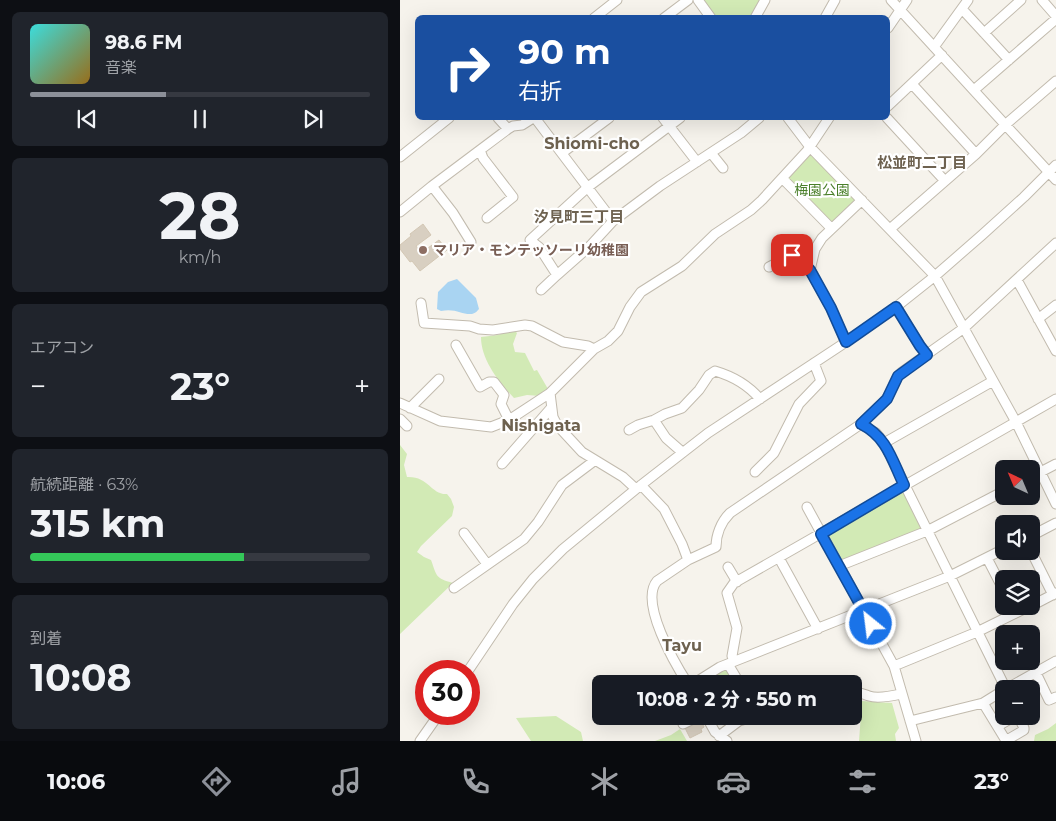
<!DOCTYPE html>
<html lang="ja">
<head>
<meta charset="utf-8">
<style>
	body { margin:0; font-family:Montserrat,"Noto Sans JP",sans-serif; background:#20242c; color:#f1f3f6; height:100vh; display:flex; flex-direction:column; font-size:19px; white-space:nowrap }
	* { box-sizing:border-box; margin:0 }
	p { font-size:16px; color:#9ea1a6 }
	.icon { flex:none; width:28px; height:28px; fill:none; stroke:currentColor; stroke-width:2; stroke-linecap:round; stroke-linejoin:round }
	.map { position:relative; flex:1; overflow:hidden }
	.details { display:flex; flex-direction:column; gap:12px; padding:12px; background:#0d0f14; width:400px }
	.details>* { flex:none }
	.guide { position:absolute; left:15px; top:15px; width:475px; height:105px; border-radius:8px; box-shadow:0 5px 20px #0002; background:#1a4fa0; color:#fff; overflow:hidden }
	.needle { width:32px; rotate:316deg }
	.tools { position:absolute; left:595px; top:460px; display:grid; gap:10px }
	.tools a { display:grid; place-items:center; width:45px; height:45px; border-radius:8px; background:#171b24; box-shadow:0 5px 20px #0002; font-size:25px }
	.speed { position:absolute; left:15px; top:660px; display:flex; gap:10px; font-size:25px; font-weight:700; text-align:center }
	.speed>* { display:grid; place-content:center; width:65px; height:65px; border-radius:50%; background:#171b24; box-shadow:0 5px 20px #0002; line-height:1 }
	.speed .limit { border:8px solid #d22; background:#fff; color:#111 }
	.pin { position:absolute; display:grid; place-items:center; width:42px; height:42px; color:#fff; margin:-21px; border-radius:10px; box-shadow:0 2px 8px #0006 }
	.me { position:absolute; width:55px; margin:-28px; rotate:331deg; stroke-linejoin:round; filter:drop-shadow(0 0 4px #0008) }
	.turn { display:flex; align-items:center; gap:18px; height:105px; padding:0 20px; font-size:22px }
	.turn .icon { width:65px; height:65px; stroke-width:2.5 }
	.turn b { display:block; font-size:35px; line-height:42px }
	.big { font-size:38px; font-weight:700; line-height:1.1 }
	.details .tile { flex:1; display:flex; flex-direction:column; justify-content:center; gap:8px; min-width:0; padding:0 18px; border-radius:8px; background:#20242c }
	.details .dial { align-items:center; gap:0 }
	.dial b { font-size:65px; line-height:1 }
	.song { display:flex; align-items:center; gap:15px }
	.cover { width:60px; height:60px; border-radius:8px; background:linear-gradient(135deg,hsl(180 70% 55%),hsl(40 70% 35%)) }
	.played { height:5px; border-radius:2px; background:linear-gradient(90deg,#8c9099 40%,#363941 40%) }
	.keys { display:flex; justify-content:space-around; direction:ltr }
	.heat { display:flex; justify-content:space-between; align-items:center; font-size:28px; direction:ltr }
	.charge { height:8px; border-radius:4px; background:linear-gradient(90deg,#34c759 63%,#363941 0) }
	.trip { position:absolute; left:192px; top:675px; width:270px; height:50px; border-radius:8px; background:#171b24; box-shadow:0 5px 20px #0002; font-weight:700; line-height:50px; text-align:center }
	.tab-bar { display:flex; height:80px; justify-content:space-around; align-items:center; background:#090b0e; color:#9ea1a6 }
	.tab-bar .icon { width:35px; height:35px }
	.tab-bar .selected { color:#8c9099 }
	.tab-bar b { font-size:22px; color:#f1f3f6 }
	main { display:flex; flex:1; min-height:0 }
	.map>svg:first-child { display:block }
</style>
</head>
<body>
<main>
<section class="details">
<div class="tile">
<div class="song"><i class="cover"></i><div><b>98.6 FM</b><p>音楽</p></div></div>
<div class="played"></div>
<div class="keys"><svg class="icon" aria-label="previous" viewBox="0 0 24 24"><path d="M18 5L8 12l10 7zM5 5v14"/></svg><svg class="icon" aria-label="pause" viewBox="0 0 24 24"><path d="M8 5v14M16 5v14"/></svg><svg class="icon" aria-label="next" viewBox="0 0 24 24"><path d="M6 5l10 7-10 7zM19 5v14"/></svg></div>
</div>
<div class="tile dial"><b>28</b><p>km/h</p></div>
<div class="tile"><p>エアコン</p>
<div class="heat"><a>−</a><b class="big">23°</b><a>+</a></div>
</div>
<div class="tile"><p>航続距離 · 63%</p><b class="big">315 km</b><div class="charge"></div></div>
<div class="tile"><p>到着</p><b class="big">10:08</b></div>
</section>
<div class="map">
<svg width="656" height="741" viewBox="0 0 656 741">
	<rect width="100%" height="100%" fill="#f6f3ec"/>
	<path fill="#d2eab5" d="M302 0H361L351 18 315 17Z
		M410 154 413 155 456 199V202L433 224 388 181V177Z
		M113 329 117 333 113 344 115 352 125 353 134 371 137 370 148 389 140 396 127 395 114 398C99 382 81 360 81 337L98 335Z
		M0 445 7 454 4 465 7 477C29 476 31 495 47 494L51 499 54 507 52 516 21 546 17 552 24 557 31 560C37 576 35 578 53 583L0 634Z
		M504 488 525 528 443 562 426 531Z
		M324 670 329 672 337 684H301Z
		M462 701 492 703 499 728 495 734 496 741H459Z
		M156 716 181 732 183 741H131L116 718Z
		M656 723V741H634L635 735 648 729Z
		M280 729 287 741H255L271 735Z"/>
	<path fill="#a9d4f2" d="M57 279 76 298 79 309C77 311 76 313 72 314 62 315 56 308 41 311L37 309 38 292 48 282Z"/>
	<path fill="#d8cfc1" stroke="#d3c7b4" d="M23 224 31 235 16 246 21 253 39 240 47 250 20 271 12 261 10 262 0 249V245L11 236 10 234Z
		M300 719 304 727 301 729 302 732 290 738 284 726Z"/>
	<g fill="none" stroke-linecap="round" stroke-linejoin="round">
		<defs>
			<path id="minor" d="M298 0 311 18
				M491 0 656 180
				M642 0 656 16
				M562 9 609 60
				M194 18 217 0
				M264 18 288 0
				M355 18 365 0
				M425 18 435 0
				M488 28 507 0
				M584 33 621 0
				M534 47 568 0
				M512 84 576 154
				M574 90 656 19
				M488 106 542 55
				M98 118 108 129
				M135 118 213 221
				M263 118 297 162
				M280 118 188 187 130 240 139 247 157 275 190 246 213 221 260 186 341 133 359 118
				M388 118 410 147 535 276 616 422 656 504
				M487 118 545 181
				M80 150 83 158 113 197 87 218
				M162 153 209 118
				M311 153 323 168
				M0 157 49 118
				M382 178 431 228
				M32 186 53 213 71 242
				M0 212 32 186 108 129 113 126 122 125 133 118
				M490 229 576 154 605 125 656 81
				M379 244 410 270
				M369 267 392 255
				M617 280 656 351
				M141 290 157 275
				M21 303 24 323 70 326 79 329 93 330 125 325 132 326 163 342 188 346 194 349
				M496 307 520 346 527 355
				M638 319 656 305
				M446 342 431 308 410 270 415 249 422 238 462 200
				M56 345 80 387 89 382H94L104 395 101 404 109 420
				M150 393 153 417 157 425 182 452 223 477 236 489
				M0 403 40 421 91 427 109 420 150 393 194 349 208 341 218 331 230 307 241 292 282 266 315 234 351 210 362 200 407 151 429 118
				M10 408 39 379
				M0 419 7 426
				M254 420 266 438 282 452
				M461 424 476 433 484 443 606 689
				M229 430 238 425 254 420 265 414 282 408 299 390 309 375 315 371C332 376 349 386 360 399
				M484 443 593 381
				M102 464 151 408
				M355 472 374 453 399 404 421 381 414 363
				M631 477 656 464
				M241 485 264 509 282 544 288 560 257 581C239 602 275 664 288 684
				M407 507 494 666 516 741
				M64 533 87 564
				M631 536 656 523
				M631 551 653 595
				M379 558 418 629
				M587 558 604 591
				M288 560 316 547C316 535 321 522 330 513L461 424 483 403 489 395 498 376 502 372 564 328 656 243
				M439 566 527 531 604 491
				M328 567 337 582
				M54 588 124 539 138 522 162 485 194 461
				M631 606 656 593
				M334 661 332 656 337 628 327 593 334 583 656 399
				M328 664 340 684
				M494 666 577 632 630 606
				M68 671 113 604 133 579 163 549 236 489 308 433 446 342 496 307 535 276 582 235 624 197 656 165
				M636 673 649 700 656 697
				M293 684 320 667 550 576 604 549
				M606 689 656 661
				M454 692C460 692 463 694 469 696 478 699 492 696 501 694
				M583 703 605 739 607 740 624 730V728L618 716
				M306 716 315 732 327 741
				M510 721 583 703 604 690
				M283 724 299 716
				M598 726 615 716
				M319 736 339 721 357 716
				M20 741 39 714"/>
		</defs>
		<use href="#minor" stroke="#c2bbae" stroke-width="11"/>
		<use href="#minor" stroke="#fff" stroke-width="9"/>
	</g>
	<g fill="none" stroke-linecap="round" stroke-linejoin="round">
		<defs>
			<path id="route" d="M392 255 402 262 410 270 431 308 446 342 496 307 520 346 527 355 498 376 487 399 461 424C487 437 492 460 504 485L421 534 471 624"/>
		</defs>
		<use href="#route" stroke="#114b97" stroke-width="12"/>
		<use href="#route" stroke="#1a73e8" stroke-width="9"/>
	</g>
	<circle fill="#8d6e63" stroke="#fff" stroke-width="2" cx="23" cy="250" r="5"/>
	<g text-anchor="middle" stroke-width="4.5" stroke-linejoin="round" paint-order="stroke">
		<g font-size="14" fill="#4a7f2a" stroke="#fff">
			<text x="422" y="195">梅園公園</text>
		</g>
		<g font-size="14" font-weight="bold" fill="#785e54" stroke="#fff" text-anchor="start">
			<text x="33" y="255">マリア・モンテッソーリ幼稚園</text>
		</g>
		<g font-size="15" font-weight="bold" fill="#6e6250" stroke="#fff">
			<text x="522" y="168">松並町二丁目</text>
			<text x="179" y="222">汐見町三丁目</text>
		</g>
		<g font-size="16" font-weight="bold" fill="#6e6250" stroke="#fff">
			<text x="192" y="149">Shiomi-cho</text>
			<text x="141" y="431">Nishigata</text>
			<text x="282" y="651">Tayu</text>
		</g>
	</g>
</svg>
<div class="tools">
<a><svg class="needle" viewBox="-14 -14 28 28"><path d="M0-13l5 13h-10z" fill="#e53935"/><path d="M0 13l5-13h-10z" fill="#9ea1a6"/></svg></a>
<a><svg class="icon" aria-label="sound" viewBox="0 0 24 24"><path d="M4 9h4l5-4v14l-5-4H4zM17 9q2 3 0 6"/></svg></a>
<a><svg class="icon" aria-label="layers" viewBox="0 0 24 24"><path d="M12 4l9 5-9 5-9-5zM3 14l9 5 9-5"/></svg></a>
<a>+</a>
<a>−</a>
</div>
<div class="speed"><div class="limit">30</div></div>
<div class="pin" style="left:392px;top:255px;background:#d93025"><svg class="icon" aria-label="arrive" viewBox="0 0 24 24"><path d="M6 21V4h12l-3 4 3 4H6"/></svg></div>
<svg class="me" style="left:471px;top:624px" viewBox="-20 -20 40 40"><circle r="17" fill="#1a73e8" stroke="#fff" stroke-width="3"/><path d="M0-11L8 9 0 5-8 9z" fill="#fff"/></svg>
<div class="trip">10:08 · 2 分 · 550 m</div>
<div class="guide">
<div class="turn"><svg class="icon" aria-label="right" viewBox="0 0 24 24"><path d="M7 20v-9h11M14 6l5 5-5 5"/></svg><div><b>90 m</b>右折</div></div>
</div>
</div>
</main>
<nav class="tab-bar">
<b>10:06</b>
<svg class="icon selected" aria-label="directions" viewBox="0 0 24 24"><path d="M12 3l9 9-9 9-9-9zM9 14v-3h6M13 9l2 2-2 2"/></svg>
<svg class="icon" aria-label="music" viewBox="0 0 24 24"><path d="M9 18V5l10-2v13"/><circle cx="6" cy="18" r="3"/><circle cx="16" cy="16" r="3"/></svg>
<svg class="icon" aria-label="phone" viewBox="0 0 24 24"><path d="M5 4h4l2 5-3 2q2 4 5 5l2-3 5 2v4C11 20 4 13 5 4z"/></svg>
<svg class="icon" aria-label="climate" viewBox="0 0 24 24"><path d="M12 3v18M4 7l16 10M4 17L20 7"/></svg>
<svg class="icon" aria-label="car" viewBox="0 0 24 24"><path d="M5 17H2v-5l4-1 3-4h7l3 4 3 1v5h-3M9 17h6M6 11h13"/><circle cx="7" cy="17" r="2"/><circle cx="17" cy="17" r="2"/></svg>
<svg class="icon" aria-label="filters" viewBox="0 0 24 24"><path d="M4 7h16M4 17h16"/><circle cx="9" cy="7" r="2"/><circle cx="15" cy="17" r="2"/></svg>
<b>23°</b>
</nav>
</body>
</html>
